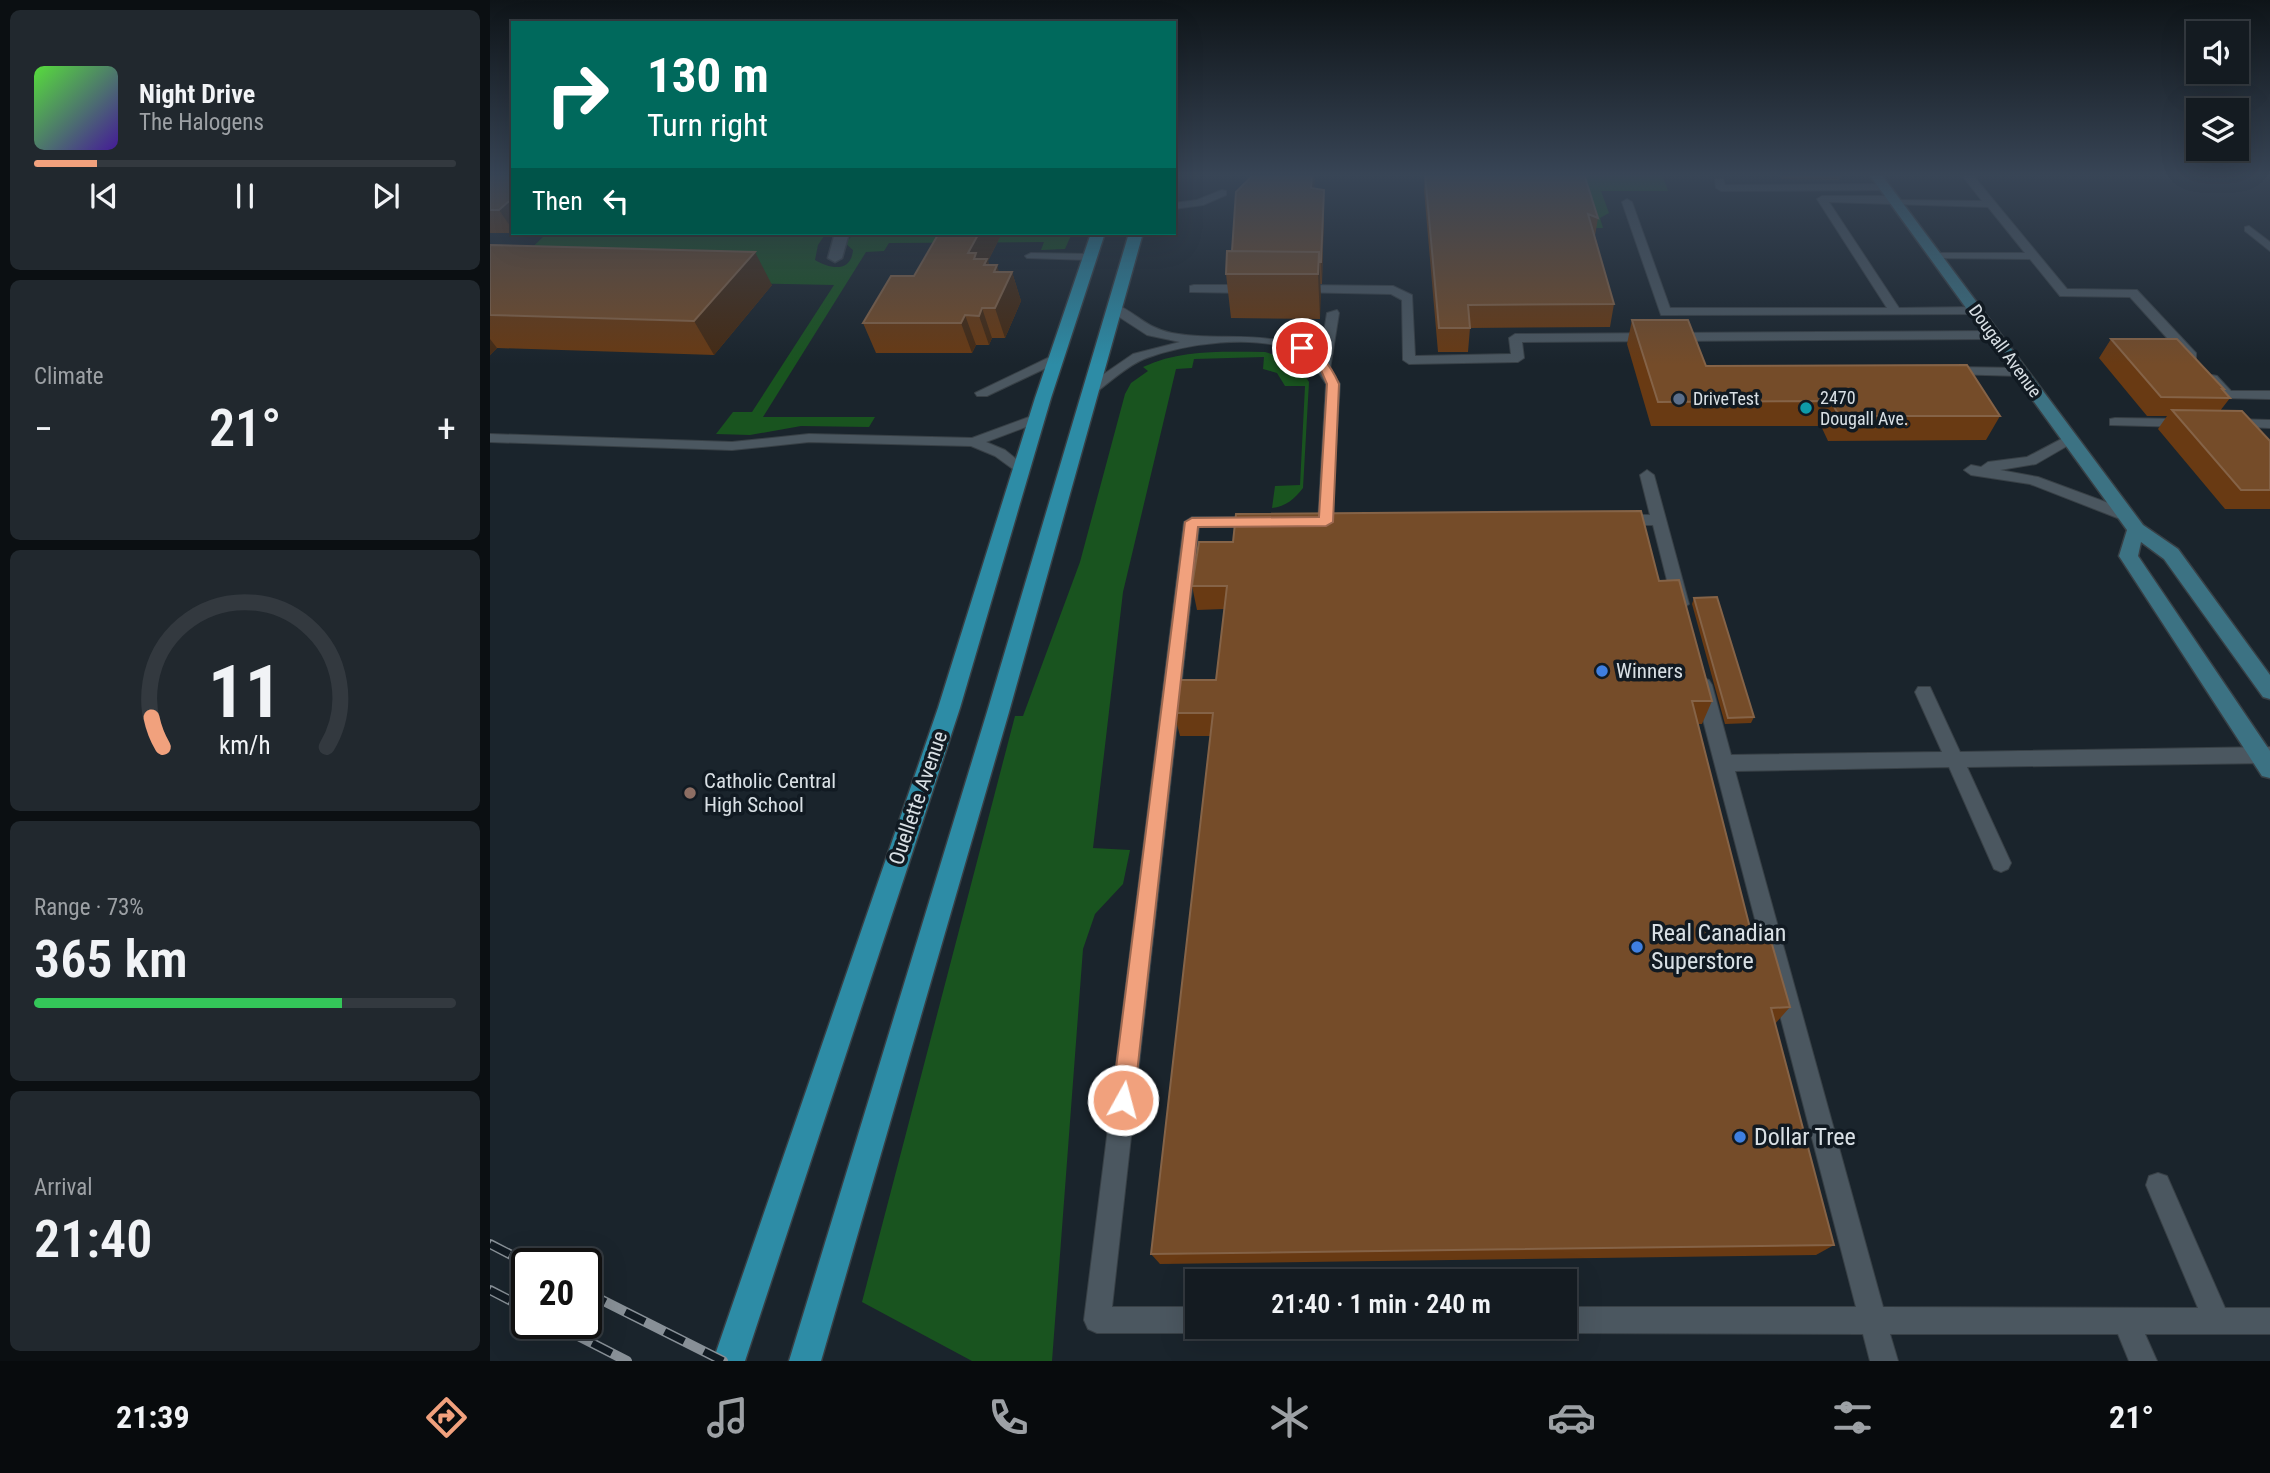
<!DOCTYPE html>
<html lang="en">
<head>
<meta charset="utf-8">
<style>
	body { margin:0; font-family:"Roboto Condensed",sans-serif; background:#21282e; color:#f1f3f6; height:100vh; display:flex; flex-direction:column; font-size:26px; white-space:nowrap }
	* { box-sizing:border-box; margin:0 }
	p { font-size:23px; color:#9da1a5 }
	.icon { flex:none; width:38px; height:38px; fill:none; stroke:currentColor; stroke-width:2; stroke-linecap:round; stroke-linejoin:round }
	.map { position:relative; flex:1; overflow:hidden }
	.panel { display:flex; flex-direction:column; gap:10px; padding:10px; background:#0b0f12; width:490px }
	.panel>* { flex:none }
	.guide { position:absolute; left:21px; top:21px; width:665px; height:214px; border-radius:0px; box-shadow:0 7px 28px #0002,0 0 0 2px #33393f; background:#00695c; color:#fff; overflow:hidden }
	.controls { position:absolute; left:1696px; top:21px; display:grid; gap:14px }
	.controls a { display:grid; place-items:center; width:63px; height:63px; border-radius:0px; background:#141b21; box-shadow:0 7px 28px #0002,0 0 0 2px #33393f; font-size:35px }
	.speed { position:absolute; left:21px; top:1248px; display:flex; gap:14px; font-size:35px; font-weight:700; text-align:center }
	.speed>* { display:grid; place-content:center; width:91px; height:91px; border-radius:50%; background:#141b21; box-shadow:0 7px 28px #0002,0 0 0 2px #33393f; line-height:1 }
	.speed .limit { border:4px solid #111; border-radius:10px; background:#fff; color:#111 }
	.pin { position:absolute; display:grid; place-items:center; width:60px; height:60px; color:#fff; margin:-30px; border:4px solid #fff; border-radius:50%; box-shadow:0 2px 7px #0007 }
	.me { position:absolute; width:77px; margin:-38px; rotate:7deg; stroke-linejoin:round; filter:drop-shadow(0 0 5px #0008) }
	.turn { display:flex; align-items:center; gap:24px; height:147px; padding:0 21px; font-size:32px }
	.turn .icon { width:91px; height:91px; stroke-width:2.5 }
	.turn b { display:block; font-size:49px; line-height:60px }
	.then { display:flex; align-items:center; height:66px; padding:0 21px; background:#0003; gap:14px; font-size:26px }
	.big { font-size:52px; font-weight:600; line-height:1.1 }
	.panel .tile { flex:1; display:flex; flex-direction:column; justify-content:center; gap:10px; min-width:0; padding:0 24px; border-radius:10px; background:#21282e }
	.panel .dial { align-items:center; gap:0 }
	.dial svg { height:182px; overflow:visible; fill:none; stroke:#33393f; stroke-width:7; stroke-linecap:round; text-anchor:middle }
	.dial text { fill:#f1f3f6; stroke:none }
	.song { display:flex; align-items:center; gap:21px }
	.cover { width:84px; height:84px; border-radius:10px; background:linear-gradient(135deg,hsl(110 70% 55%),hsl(260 70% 35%)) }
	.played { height:7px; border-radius:4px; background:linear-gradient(90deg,#f1a17d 15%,#33393f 15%) }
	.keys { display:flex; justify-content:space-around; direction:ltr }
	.heat { display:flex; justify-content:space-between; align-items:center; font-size:38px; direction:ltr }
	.charge { height:10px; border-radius:5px; background:linear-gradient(90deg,#34c759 73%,#33393f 0) }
	.trip { position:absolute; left:695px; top:1269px; width:392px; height:70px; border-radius:0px; background:#141b21; box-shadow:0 7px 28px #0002,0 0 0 2px #33393f; font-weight:600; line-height:70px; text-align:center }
	.dock { display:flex; height:112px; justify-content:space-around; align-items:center; background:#080b0d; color:#9da1a5 }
	.dock .icon { width:49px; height:49px }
	.dock .current { color:#f1a17d }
	.dock b { font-size:32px; color:#f1f3f6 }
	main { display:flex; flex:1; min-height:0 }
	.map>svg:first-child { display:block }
</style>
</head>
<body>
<main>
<section class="panel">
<div class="tile">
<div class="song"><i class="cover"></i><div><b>Night Drive</b><p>The Halogens</p></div></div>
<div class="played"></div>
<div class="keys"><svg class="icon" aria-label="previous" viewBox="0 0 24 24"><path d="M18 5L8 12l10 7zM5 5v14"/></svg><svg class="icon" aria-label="pause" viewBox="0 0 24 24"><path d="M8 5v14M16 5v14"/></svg><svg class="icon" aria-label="next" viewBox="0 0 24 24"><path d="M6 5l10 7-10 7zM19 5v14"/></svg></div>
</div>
<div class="tile"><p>Climate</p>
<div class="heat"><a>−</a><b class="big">21°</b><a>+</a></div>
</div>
<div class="tile dial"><svg viewBox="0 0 100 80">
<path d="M14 69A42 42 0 1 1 86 69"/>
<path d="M14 69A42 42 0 0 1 9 56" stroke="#f1a17d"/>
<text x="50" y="56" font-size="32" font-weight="700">11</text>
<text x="50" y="72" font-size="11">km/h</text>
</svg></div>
<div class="tile"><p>Range · 73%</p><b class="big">365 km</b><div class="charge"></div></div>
<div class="tile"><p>Arrival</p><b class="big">21:40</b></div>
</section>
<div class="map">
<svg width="1780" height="1361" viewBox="0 0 1780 1361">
	<rect width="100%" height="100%" fill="#1a242c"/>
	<path fill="#19541f" d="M1004 174H1172L1178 191H1111L1119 213 1110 218 1113 228H1100Z
		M57 233H336L328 245 325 260C340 269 361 273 363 250L355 243 363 235 566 237 568 233H582L575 249 551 250 554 242 399 243 394 251 376 252 273 417H385L379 427 311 426 260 435 226 434 243 412H262L344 285 11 278Z
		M775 352C795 358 809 364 819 382L813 488C805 498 796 507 782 508L785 486 810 485 815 386H795L787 373 773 369 774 357 704 359 702 368 686 369 633 592 603 848 640 850 633 884 605 914 593 949 562 1361H482L372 1302 525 716H533L590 562 635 394 641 383 658 371 653 367C692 349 733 352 775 352Z"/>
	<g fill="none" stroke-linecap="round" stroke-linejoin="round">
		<defs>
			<path id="lane" d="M1471 174H1482L1577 289 1647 290 1706 353V359H1696L1640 297 1570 296 1540 259 1441 258V254L1445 253H1535L1498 207 1339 202 1409 308 1485 307 1491 311 1489 314 1171 315 1132 202 1137 199 1142 202 1180 308H1397L1327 199 1332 196H1403L1408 200 1492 201Z
				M1225 179H1233L1235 185 1394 184 1399 187 1394 190 1231 191 1226 188Z
				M732 190 736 191V195L713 205 684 209V203L707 200Z
				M1759 226 1780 242V251L1755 231V227Z
				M541 253 600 254 606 257 600 260 537 258 535 256Z
				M704 285H760L766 289 760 293 700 292V286Z
				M809 285 903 286 922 295 925 356 1021 354 1019 338 1025 334 1503 331 1509 335 1503 339 1032 342 1034 358 1028 362 919 364 913 360 912 300 901 294 805 292V286Z
				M624 304C645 311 655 328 682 333 733 343 784 326 830 357L837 313 847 310 849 313 840 369 850 384 841 526H831L828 522 836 384C828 371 821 361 807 353 769 332 692 344 654 359 637 366 620 382 605 393H595V387L643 354 690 342 657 335 620 311V305Z
				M566 354 572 358 571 361 497 396H487L485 393Z
				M1466 367 1530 368 1537 372 1530 376 1461 374V368Z
				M1722 375 1727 376 1741 391H1780V399L1732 398 1715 379Z
				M547 414 552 415V421L496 442 515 450 536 467 538 470 531 475 505 456 481 446 319 442 242 450 0 442V434L242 442 319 434 482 438Z
				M1625 418 1696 419 1703 423 1696 427 1620 425V419Z
				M1742 419 1780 420V428L1737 426 1735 423Z
				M1579 435 1586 439 1584 442 1546 464 1510 470 1548 477 1640 511 1643 515 1640 519H1630L1540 484 1481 475 1474 470 1481 465 1491 467 1498 462 1537 457Z
				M1157 470 1164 475 1199 604 1191 610 1183 604 1163 525H1129L1121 520 1129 515H1160L1150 475Z
				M702 517H769L777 522 769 527H709L622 1307H707V1326H718L707 1333H607L598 1329 594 1320 694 522Z
				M1213 678 1219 680 1222 685 1241 755 1452 752 1425 692 1428 687H1440L1470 752 1780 747V763L1477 767 1521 863 1518 869 1511 872 1504 869 1459 767 1245 771 1393 1307 1708 1308 1656 1185 1659 1176 1668 1173 1677 1176 1735 1308H1780V1334H1655L1667 1361H1639L1628 1334H1400L1408 1361H1380L1373 1334 1074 1333 1065 1329 1063 1326H1074V1307H1366L1204 685 1207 680Z"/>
			<path id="street" d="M345 233H359L352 258 345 262 338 258Z"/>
			<path id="secondary" d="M1379 174H1391L1653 525 1688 549 1780 675V699L1773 697 1674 559 1651 542 1648 556 1780 751V778L1772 776 1629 556 1637 530Z"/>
			<path id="primary" d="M601 233H615L561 398 470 708 255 1361H223L448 708 545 398Z
				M639 233H653L519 712 331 1361H299L497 712Z"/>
		</defs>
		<use href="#lane" stroke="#384046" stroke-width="2"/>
		<use href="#street" stroke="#384046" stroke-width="3"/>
		<use href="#secondary" stroke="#384046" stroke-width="3"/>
		<use href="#primary" stroke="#384046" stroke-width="3"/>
		<use href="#lane" fill="#4b5760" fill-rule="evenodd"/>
		<use href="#street" fill="#4b5760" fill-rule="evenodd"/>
		<use href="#secondary" fill="#3c7283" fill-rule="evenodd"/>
		<use href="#primary" fill="#2d8ca6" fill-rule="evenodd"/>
		<defs>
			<path id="rail" d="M0 1244 39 1264
				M0 1290 37 1309
				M96 1292 233 1361
				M63 1323 137 1361"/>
		</defs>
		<use href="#rail" stroke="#889097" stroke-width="10"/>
		<use href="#rail" stroke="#111a22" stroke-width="7" stroke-dasharray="22" stroke-linecap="butt"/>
	</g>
	<path fill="#693a13" d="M0 174H23V233H25H0Z
		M719 174H825L824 189 834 211 832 284H830V319L741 318 736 274 762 176H719Z
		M935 174H1094L1108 218 1105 236 1124 304 1120 327 980 328 978 352H948L934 190Z
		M1289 174H1351L1349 180 1292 179Z
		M441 233H512L498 261 499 265 509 272H522L531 301 515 338H502L499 345H486L482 353H386L373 323 424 276 447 236H442Z
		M0 245 282 285 224 355 7 348 0 355Z
		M1142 320 1216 366 1510 416 1496 440 1338 441 1331 426H1161L1137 344Z
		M1621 339 1734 389 1733 391 1740 398 1730 411 1780 441V509H1735L1668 429 1677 416H1657L1609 358Z
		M1169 581 1222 701 1212 724H1207L1260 928 1300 1007 1285 1024 1344 1245 1326 1255 670 1264 661 1254 720 736H690L684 713 726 680 734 609 707 610 702 586Z
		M1204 598 1264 717 1261 723 1235 724 1202 604Z"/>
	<path fill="#452a13" d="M822 174H825L822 209 821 188Z
		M834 190V211L832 284 831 262Z
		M18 202 23 208V230L9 210Z
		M489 233H512L498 261 507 288 478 253Z
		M265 252 282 285 224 355 204 321Z
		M829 252 831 296 830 319 828 274Z
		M507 265 514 288 522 272 531 301 515 338 505 308 504 272Z
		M492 308 502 338 499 345 489 316Z
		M475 315 486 345 482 353 471 323Z
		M0 339 7 348 0 355Z"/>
	<path fill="#754c29" stroke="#856347" stroke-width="2" d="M0 174H23V201L18 202 9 210H0Z
		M764 174H822L821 188 834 190 831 262H829V252L742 251 746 192Z
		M935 174H1094L1108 218 1098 214 1124 304 978 305 980 328H949Z
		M449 233H489L478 253H486L484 259H497L494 265H507L504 272H522L505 308H492L489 316 475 315 471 323H373L401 276H424Z
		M0 245 265 252 204 321 0 315Z
		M737 251 829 252 828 274H736Z
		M1142 320H1198L1216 366 1477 365 1510 416H1349L1341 401 1168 402Z
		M1621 339H1687L1734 389H1732L1740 398 1671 397Z
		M1682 410 1752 411 1780 441V490H1751Z
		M1151 511 1169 581 1189 580 1222 701H1202L1260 928 1277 927 1300 1007 1281 1008 1344 1245 661 1254 723 713H684L689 680H726L737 586H702L709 542H743L746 514Z
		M1227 597 1264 717 1238 718 1204 598Z"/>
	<linearGradient id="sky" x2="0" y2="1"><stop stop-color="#0e1418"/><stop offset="0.48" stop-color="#384556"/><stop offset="1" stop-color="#384556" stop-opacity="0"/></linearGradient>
	<rect width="1780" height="365" fill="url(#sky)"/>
	<path fill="#f1a17d" stroke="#9d6951" stroke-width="2" d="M808 346C827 344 842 368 849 384L843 522 836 526 708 527 644 1100 641 1107 633 1111 626 1107 622 1100 695 522 702 518 829 517 837 384 830 368 808 351Z"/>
	<circle fill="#5c6f8a" stroke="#111a22" stroke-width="2.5" cx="1189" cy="399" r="7"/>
	<circle fill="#0f9aa8" stroke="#111a22" stroke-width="2.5" cx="1316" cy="408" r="7"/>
	<g fill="#3f7fe0" stroke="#111a22" stroke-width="2.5">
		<circle cx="1112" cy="671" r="7"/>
		<circle cx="1147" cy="947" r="7"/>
		<circle cx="1250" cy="1137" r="7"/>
	</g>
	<circle fill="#8d6e63" stroke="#111a22" stroke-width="2.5" cx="200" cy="793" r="7"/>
	<g text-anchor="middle" stroke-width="7" stroke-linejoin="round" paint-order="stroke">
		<g font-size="18" fill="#d9e0e5" stroke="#111a22">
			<text transform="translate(1515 351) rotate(54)" y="6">Dougall Avenue</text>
		</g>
		<g font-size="18" fill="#d9e0e5" stroke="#111a22" text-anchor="start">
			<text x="1330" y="404">2470<tspan x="1330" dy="21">Dougall Ave.</tspan></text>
			<text x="1203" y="405">DriveTest</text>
		</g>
		<g font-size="21" fill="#d9e0e5" stroke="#111a22" text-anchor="start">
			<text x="1126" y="678">Winners</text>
			<text x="214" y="788">Catholic Central<tspan x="214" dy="24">High School</tspan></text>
		</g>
		<g font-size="21" fill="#d9e0e5" stroke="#111a22">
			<text transform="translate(428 798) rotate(-71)" y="7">Ouellette Avenue</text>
		</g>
		<g font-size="24" fill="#d9e0e5" stroke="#111a22" text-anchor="start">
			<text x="1161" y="941">Real Canadian<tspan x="1161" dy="28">Superstore</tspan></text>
			<text x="1264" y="1145">Dollar Tree</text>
		</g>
	</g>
</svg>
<div class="controls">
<a><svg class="icon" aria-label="sound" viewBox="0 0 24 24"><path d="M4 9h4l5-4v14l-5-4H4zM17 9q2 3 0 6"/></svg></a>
<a><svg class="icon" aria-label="layers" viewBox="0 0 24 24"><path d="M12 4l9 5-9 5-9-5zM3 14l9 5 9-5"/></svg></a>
</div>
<div class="speed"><div class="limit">20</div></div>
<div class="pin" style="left:812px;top:348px;background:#d93025"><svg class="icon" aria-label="arrive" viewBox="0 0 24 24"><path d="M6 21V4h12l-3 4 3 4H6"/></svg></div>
<svg class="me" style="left:633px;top:1100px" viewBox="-20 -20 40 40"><circle r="17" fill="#f1a17d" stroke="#fff" stroke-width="3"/><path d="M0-11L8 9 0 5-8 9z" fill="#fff"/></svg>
<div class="trip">21:40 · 1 min · 240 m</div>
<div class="guide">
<div class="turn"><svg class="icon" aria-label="right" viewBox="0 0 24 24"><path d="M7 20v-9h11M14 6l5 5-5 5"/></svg><div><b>130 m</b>Turn right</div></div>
<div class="then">Then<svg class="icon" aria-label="left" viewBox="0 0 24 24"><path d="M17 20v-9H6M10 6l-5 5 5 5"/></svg></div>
</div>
</div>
</main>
<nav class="dock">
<b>21:39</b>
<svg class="icon current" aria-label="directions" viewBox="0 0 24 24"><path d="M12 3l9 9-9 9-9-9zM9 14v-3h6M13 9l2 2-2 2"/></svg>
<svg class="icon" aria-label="music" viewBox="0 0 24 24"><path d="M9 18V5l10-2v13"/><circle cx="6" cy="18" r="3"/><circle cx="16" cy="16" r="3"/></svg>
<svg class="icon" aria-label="phone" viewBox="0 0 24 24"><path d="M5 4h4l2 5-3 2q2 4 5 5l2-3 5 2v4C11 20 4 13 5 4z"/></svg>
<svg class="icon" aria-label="climate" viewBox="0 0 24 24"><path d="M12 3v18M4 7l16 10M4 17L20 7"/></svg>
<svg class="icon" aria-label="car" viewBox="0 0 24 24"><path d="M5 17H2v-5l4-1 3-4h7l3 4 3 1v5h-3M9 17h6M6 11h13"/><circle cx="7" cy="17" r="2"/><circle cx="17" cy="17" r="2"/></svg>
<svg class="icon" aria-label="filters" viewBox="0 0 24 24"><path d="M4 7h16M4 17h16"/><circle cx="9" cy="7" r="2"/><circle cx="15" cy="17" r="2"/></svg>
<b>21°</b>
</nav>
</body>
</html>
